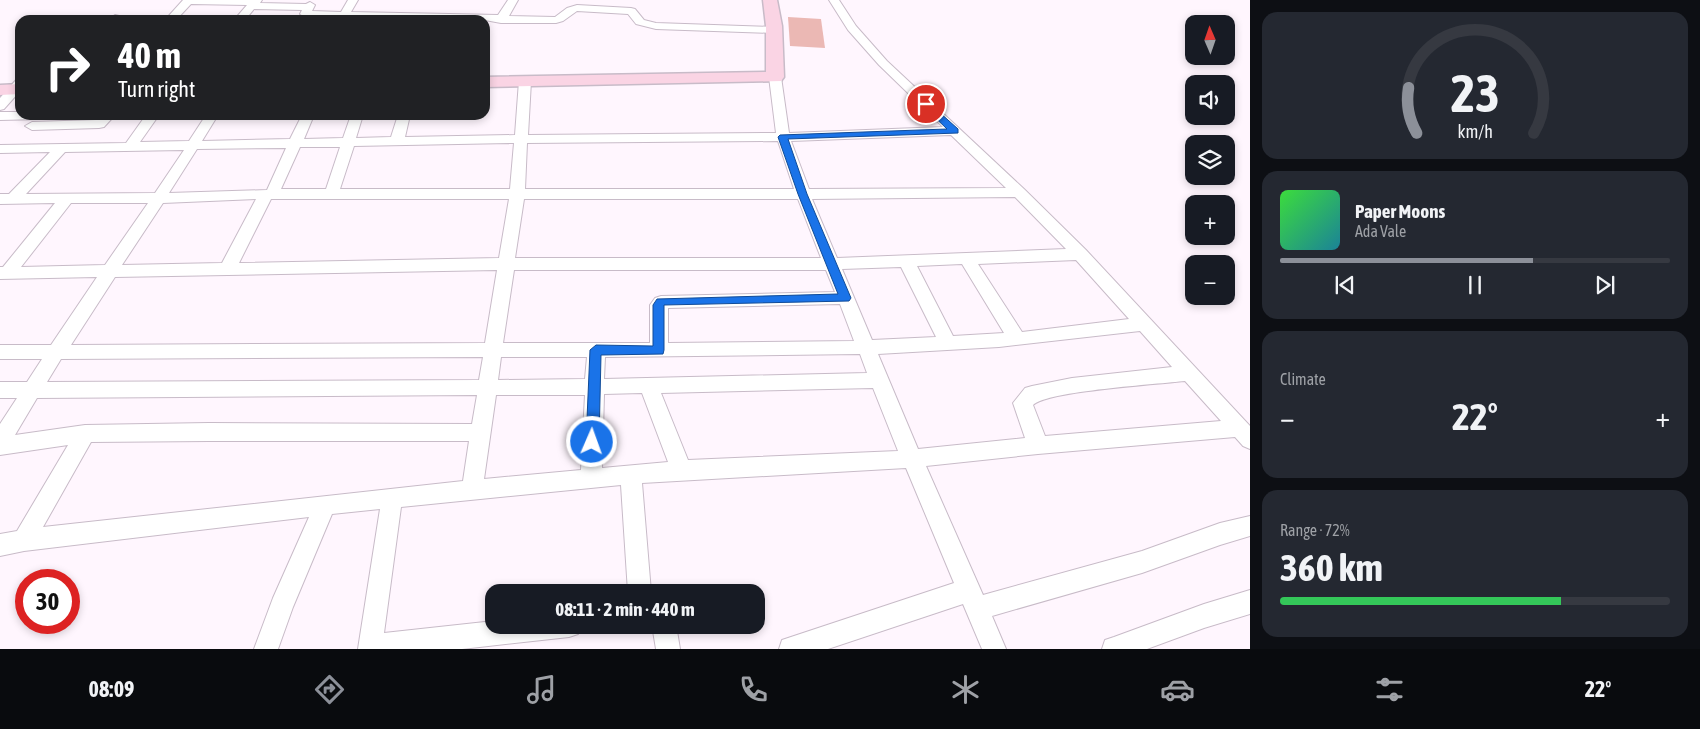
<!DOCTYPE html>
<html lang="en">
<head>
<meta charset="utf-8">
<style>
	body { margin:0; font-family:"Asap Condensed",sans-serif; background:#242831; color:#f1f3f6; height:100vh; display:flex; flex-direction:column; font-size:19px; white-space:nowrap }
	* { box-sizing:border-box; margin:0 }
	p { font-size:16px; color:#9ea1a6 }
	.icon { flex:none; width:28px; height:28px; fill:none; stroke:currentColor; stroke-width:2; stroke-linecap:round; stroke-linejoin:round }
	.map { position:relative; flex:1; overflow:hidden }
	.drawer { display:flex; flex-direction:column; gap:12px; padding:12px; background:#0d0f14; width:450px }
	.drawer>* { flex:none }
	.guide { position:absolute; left:15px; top:15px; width:475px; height:105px; border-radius:15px; box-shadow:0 2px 8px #0003; background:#202124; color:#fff; overflow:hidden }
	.needle { width:32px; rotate:358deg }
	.tools { position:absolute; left:1185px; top:15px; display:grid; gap:10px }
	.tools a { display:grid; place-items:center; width:50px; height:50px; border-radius:10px; background:#171b24; box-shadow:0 2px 8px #0003; font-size:25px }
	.speed { position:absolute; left:15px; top:569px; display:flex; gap:10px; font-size:25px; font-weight:700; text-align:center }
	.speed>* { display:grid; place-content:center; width:65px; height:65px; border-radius:50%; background:#171b24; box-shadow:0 2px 8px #0003; line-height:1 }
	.speed .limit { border:8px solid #d22; background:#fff; color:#111 }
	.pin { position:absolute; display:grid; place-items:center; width:42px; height:42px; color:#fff; margin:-21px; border:2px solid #fff; border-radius:50%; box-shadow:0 1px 5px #0007 }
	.me { position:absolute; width:55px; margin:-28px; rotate:2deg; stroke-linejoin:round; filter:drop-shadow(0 0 4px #0008) }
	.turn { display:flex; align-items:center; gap:18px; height:105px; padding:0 20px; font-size:22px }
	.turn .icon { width:65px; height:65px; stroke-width:2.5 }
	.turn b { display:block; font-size:35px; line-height:42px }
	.big { font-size:38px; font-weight:700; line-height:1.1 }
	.drawer .tile { flex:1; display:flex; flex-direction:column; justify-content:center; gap:8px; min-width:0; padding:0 18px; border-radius:15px; background:#242831 }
	.drawer .dial { align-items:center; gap:0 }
	.dial svg { height:130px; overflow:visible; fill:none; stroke:#363941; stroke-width:7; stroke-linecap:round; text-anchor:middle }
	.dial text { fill:#f1f3f6; stroke:none }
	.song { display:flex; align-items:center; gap:15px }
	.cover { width:60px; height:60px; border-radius:8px; background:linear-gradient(135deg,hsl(120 70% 55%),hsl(190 70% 35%)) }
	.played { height:5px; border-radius:2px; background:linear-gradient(90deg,#8c9099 65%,#363941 65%) }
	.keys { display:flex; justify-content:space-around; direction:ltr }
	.heat { display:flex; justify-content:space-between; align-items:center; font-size:28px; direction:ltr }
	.charge { height:8px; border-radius:4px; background:linear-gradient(90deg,#34c759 72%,#363941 0) }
	.trip { position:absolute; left:485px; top:584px; width:280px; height:50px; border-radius:15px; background:#171b24; box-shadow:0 2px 8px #0003; font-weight:700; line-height:50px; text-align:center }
	.tab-bar { display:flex; height:80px; justify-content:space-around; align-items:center; background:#090b0e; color:#9ea1a6 }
	.tab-bar .icon { width:35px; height:35px }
	.tab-bar .current { color:#8c9099 }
	.tab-bar b { font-size:22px; color:#f1f3f6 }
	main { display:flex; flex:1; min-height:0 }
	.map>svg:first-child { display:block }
</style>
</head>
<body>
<main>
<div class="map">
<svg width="1250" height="649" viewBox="0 0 1250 649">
	<rect width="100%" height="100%" fill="#fff6fe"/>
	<path fill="#ebb8b4" d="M788 17 821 19 825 48 790 46Z"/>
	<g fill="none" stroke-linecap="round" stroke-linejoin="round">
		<defs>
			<path id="street" d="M183 0H262L260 3 306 4 310 2 315 5 312 11 341 12 348 0H358L351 12 498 15 508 0H518L509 16 555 17 567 8 577 5 631 8 635 9 644 20 656 23 774 27 780 30 774 33 656 29 636 24 628 14 577 11 563 21 556 23H501L485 20 305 17 300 14 302 10 254 9 245 20H234L247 5 191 4 176 20H165Z
				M829 0H839L856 26 887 61 1024 189 1086 250 1250 426V449L1243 446 1235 437 1038 454 926 466 983 595 1142 551 1220 523 1250 516V536L1220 545 1142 573 992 616 1006 649H982L963 604 828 649H779L782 640 791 637 954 583 906 468 642 483 651 592H628L621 485 401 507 384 633 494 621V625H581L578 634 569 637 462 649H358L380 509 332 514 293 607 278 649H254L273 598 309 517 24 551 0 556V534L17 531 68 445 0 455V424L17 398H0V382H27L42 359H0V345H51L97 277 0 279V267H3L55 203 0 204V194H9L50 152 0 153V145L126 143 146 115H159L140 142 189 141 206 115H218L202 141 290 139 302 115H314L304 139 343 138 351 115H363L356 138 391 137 398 115H410L405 137 515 135 519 81 525 77 531 81 528 135 776 133 769 77 775 73 781 77 789 133 943 127 879 65 848 30ZM951 135 1006 188 809 189 791 141ZM778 141 794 189H525L527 143ZM514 143 510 189H340L354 146ZM300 147H340L326 189H281ZM286 148 267 190 169 193 197 149ZM184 150 155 193 26 194 65 152ZM1015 197 1066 249 837 258 812 199ZM256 199 222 263 122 265 163 203ZM271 199H509L499 258 239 263ZM524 199H798L821 258H515ZM71 203H148L105 265 21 267ZM1076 260 1129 319 1022 332 978 264ZM962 264 1004 333 953 336 917 266ZM901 267 936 337 872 340 842 269ZM497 270 485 343 71 345 115 277ZM514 270H826L835 292 661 296 655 298 650 305V343H503ZM840 304 854 341 668 343V308ZM1140 331 1172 367 1072 378 1032 386 1025 388 1013 403 1025 438 918 449 878 354 999 347ZM860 354 867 373 604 379 605 357ZM483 357 479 380 47 382 61 359ZM501 357H587L585 379 498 380ZM1185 381 1221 421 1045 436 1033 405C1047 391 1159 384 1185 381ZM873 388 898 451 688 460 661 393ZM642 393 668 462 602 468 604 394ZM477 395 472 424 209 423 85 425 15 435 37 398ZM496 395H585L581 470 484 479ZM209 441H469L463 481 43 527 91 442Z
				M115 15 119 16V20H108Z
				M20 79V91L4 109 0 110V98L16 80Z
				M0 112H20V115H47L41 119 0 120Z
				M101 115H115L104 127 99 128 32 130 25 126 32 122 96 120Z
				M1250 590V614L1204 628 1147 649H1102L1105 640 1114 637 1204 604Z
				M652 625H676L680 649H656Z"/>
			<path id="secondary" d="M763 0H777L782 26 784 77 781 81 485 87V77L766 72V26Z
				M20 84V94L0 95V85Z"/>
		</defs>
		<use href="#street" stroke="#c8bbc8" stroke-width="2"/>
		<use href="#secondary" stroke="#c8bbc8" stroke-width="3"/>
		<use href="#street" fill="#fff" fill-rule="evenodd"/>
		<use href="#secondary" fill="#fad4e4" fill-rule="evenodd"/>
	</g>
	<path fill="#1a73e8" stroke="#114b97" d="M923 103H929L958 129V133L788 139 807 194 851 298 849 301 664 305V350L663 354 601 355 599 442 597 445 592 447 588 445 586 442 590 350 596 345 653 346V305L657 299 838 294 798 194 778 137 780 135 947 129 923 106Z"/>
</svg>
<div class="tools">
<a><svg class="needle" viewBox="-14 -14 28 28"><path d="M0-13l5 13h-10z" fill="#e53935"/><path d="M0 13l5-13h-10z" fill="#9ea1a6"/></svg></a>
<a><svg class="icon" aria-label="sound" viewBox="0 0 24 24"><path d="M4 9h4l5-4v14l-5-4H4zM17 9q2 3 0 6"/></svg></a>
<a><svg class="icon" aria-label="layers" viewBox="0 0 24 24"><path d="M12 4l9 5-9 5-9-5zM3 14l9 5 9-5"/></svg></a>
<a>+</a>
<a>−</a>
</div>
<div class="speed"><div class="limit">30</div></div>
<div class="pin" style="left:926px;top:104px;background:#d93025"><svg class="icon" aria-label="arrive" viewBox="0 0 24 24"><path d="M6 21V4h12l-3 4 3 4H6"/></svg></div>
<svg class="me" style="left:592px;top:442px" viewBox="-20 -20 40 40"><circle r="17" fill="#1a73e8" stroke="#fff" stroke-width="3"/><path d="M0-11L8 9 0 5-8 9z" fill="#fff"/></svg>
<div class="trip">08:11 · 2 min · 440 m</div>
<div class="guide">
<div class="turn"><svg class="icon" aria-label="right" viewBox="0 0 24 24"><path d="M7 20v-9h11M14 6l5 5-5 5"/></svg><div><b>40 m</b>Turn right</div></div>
</div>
</div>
<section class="drawer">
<div class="tile dial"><svg viewBox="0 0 100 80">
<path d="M14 69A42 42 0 1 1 86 69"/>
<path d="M14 69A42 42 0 0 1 9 41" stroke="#8c9099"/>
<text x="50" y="56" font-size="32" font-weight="700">23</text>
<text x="50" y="72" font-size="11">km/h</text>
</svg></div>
<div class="tile">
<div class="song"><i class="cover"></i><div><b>Paper Moons</b><p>Ada Vale</p></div></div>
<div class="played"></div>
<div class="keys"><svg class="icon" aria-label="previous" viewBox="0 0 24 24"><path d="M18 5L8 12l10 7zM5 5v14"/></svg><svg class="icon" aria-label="pause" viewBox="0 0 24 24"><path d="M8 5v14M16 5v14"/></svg><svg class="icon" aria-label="next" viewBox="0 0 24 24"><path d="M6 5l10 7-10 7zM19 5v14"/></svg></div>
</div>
<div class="tile"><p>Climate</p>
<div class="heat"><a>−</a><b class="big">22°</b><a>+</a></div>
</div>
<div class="tile"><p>Range · 72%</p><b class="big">360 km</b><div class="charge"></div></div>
</section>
</main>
<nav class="tab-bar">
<b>08:09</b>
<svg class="icon current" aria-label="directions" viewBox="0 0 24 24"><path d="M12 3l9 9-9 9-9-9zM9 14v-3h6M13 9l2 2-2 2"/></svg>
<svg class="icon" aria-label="music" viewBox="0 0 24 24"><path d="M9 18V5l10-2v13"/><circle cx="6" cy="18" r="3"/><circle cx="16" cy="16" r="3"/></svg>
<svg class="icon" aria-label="phone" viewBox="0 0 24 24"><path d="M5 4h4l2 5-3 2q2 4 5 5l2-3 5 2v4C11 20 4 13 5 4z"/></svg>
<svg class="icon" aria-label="climate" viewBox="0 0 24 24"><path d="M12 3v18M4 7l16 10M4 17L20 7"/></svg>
<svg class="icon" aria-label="car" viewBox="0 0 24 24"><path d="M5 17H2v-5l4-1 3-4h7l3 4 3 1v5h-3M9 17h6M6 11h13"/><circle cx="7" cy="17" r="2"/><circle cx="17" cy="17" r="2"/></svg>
<svg class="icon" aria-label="filters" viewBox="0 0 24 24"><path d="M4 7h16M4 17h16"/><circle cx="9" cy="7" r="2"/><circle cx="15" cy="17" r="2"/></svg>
<b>22°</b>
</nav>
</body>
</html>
